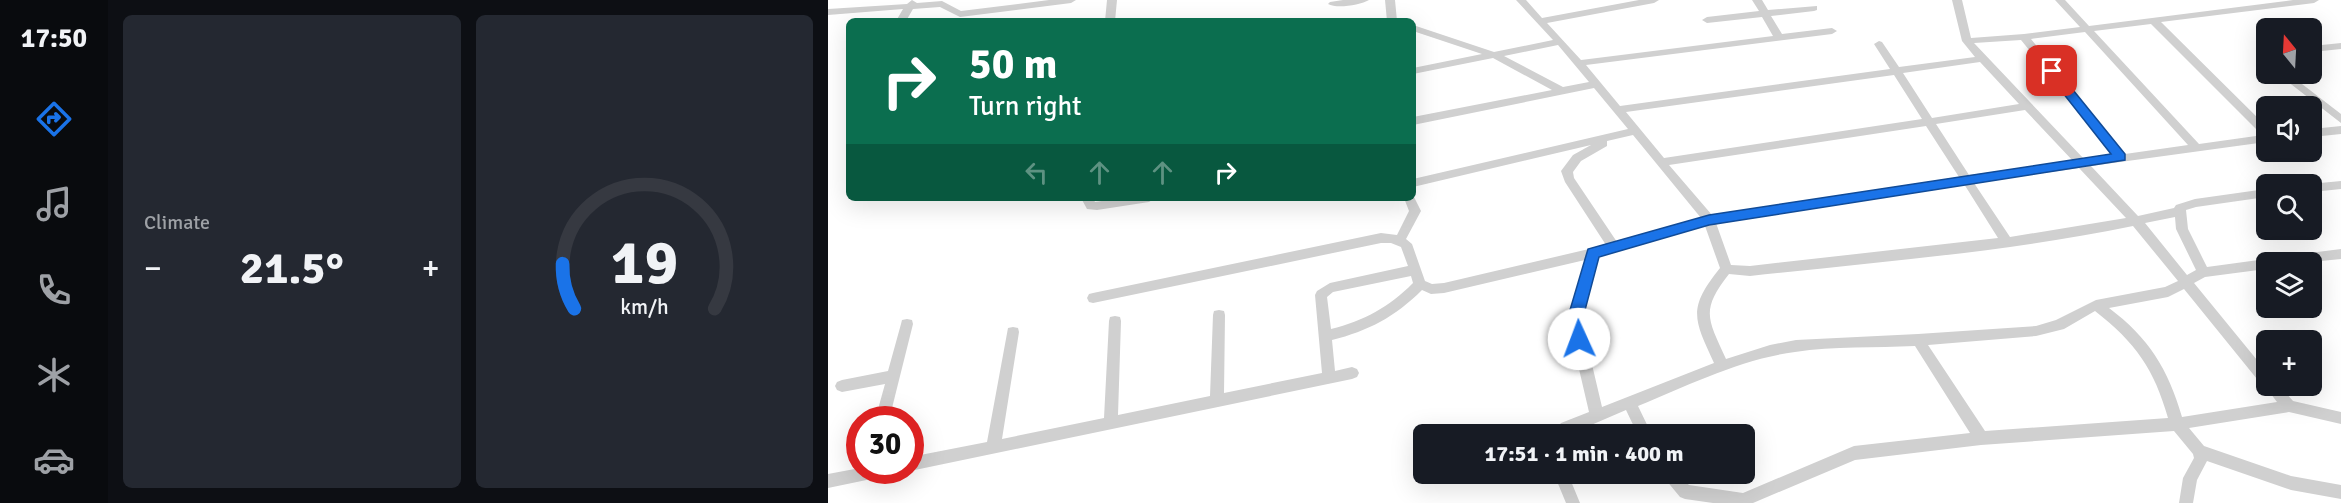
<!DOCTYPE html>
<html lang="en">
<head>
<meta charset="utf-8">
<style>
	body { margin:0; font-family:Signika,sans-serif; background:#242831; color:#f1f3f6; height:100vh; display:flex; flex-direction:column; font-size:22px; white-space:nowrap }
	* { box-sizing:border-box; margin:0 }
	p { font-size:20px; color:#9ea1a6 }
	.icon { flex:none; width:33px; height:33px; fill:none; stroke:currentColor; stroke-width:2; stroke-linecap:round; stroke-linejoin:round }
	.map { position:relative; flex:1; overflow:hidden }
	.side { display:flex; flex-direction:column; gap:15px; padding:15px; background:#0d0f14; width:720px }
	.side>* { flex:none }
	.banner { position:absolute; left:18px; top:18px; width:570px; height:183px; border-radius:9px; box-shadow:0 6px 24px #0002; background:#0b6e4f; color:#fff; overflow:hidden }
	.needle { width:39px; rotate:342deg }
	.tools { position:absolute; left:1428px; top:18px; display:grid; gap:12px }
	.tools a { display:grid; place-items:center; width:66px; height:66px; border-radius:9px; background:#171b24; box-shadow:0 6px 24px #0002; font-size:30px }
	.speed { position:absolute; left:18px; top:406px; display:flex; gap:12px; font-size:30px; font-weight:700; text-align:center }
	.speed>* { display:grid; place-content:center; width:78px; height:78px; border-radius:50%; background:#171b24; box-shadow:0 6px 24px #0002; line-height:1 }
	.speed .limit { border:9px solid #d22; background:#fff; color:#111 }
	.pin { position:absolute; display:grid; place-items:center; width:51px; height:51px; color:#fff; margin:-26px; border-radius:12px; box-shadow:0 3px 9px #0006 }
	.me { position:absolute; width:66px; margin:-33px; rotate:358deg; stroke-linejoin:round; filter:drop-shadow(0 0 4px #0008) }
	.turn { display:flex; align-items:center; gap:21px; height:126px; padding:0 24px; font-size:27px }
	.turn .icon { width:78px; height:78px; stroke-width:2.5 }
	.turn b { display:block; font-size:42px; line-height:51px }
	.lanes { display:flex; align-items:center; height:57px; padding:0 24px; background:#0003; justify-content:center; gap:30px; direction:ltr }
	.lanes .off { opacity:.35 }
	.big { font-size:45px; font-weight:700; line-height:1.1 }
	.side .widget { flex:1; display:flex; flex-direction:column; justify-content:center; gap:9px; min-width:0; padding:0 21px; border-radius:9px; background:#242831 }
	.side .dial { align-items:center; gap:0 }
	.dial svg { height:156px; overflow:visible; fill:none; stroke:#363941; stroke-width:7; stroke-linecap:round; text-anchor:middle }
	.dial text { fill:#f1f3f6; stroke:none }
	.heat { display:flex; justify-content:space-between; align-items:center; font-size:33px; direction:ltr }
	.side .tiles { flex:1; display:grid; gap:15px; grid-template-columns:repeat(2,1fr) }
	.trip { position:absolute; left:585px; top:424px; width:342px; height:60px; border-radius:9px; background:#171b24; box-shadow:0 6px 24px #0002; font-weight:700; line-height:60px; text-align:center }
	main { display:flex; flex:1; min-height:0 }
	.tab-bar { display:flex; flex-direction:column; width:108px; justify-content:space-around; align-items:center; background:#090b0e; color:#9ea1a6 }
	.tab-bar .icon { width:42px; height:42px }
	.tab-bar .current { color:#1a73e8 }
	.tab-bar b { font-size:27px; color:#f1f3f6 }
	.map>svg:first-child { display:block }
</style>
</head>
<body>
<main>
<nav class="tab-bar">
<b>17:50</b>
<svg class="icon current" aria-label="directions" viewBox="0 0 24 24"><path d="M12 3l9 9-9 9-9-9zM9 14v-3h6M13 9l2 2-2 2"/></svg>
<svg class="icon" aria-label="music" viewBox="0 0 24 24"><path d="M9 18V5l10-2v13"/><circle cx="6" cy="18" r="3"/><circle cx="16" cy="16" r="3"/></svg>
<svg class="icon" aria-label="phone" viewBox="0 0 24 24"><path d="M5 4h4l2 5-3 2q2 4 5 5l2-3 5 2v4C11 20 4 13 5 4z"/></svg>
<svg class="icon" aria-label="climate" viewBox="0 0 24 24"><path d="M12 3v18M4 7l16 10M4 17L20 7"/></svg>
<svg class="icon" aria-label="car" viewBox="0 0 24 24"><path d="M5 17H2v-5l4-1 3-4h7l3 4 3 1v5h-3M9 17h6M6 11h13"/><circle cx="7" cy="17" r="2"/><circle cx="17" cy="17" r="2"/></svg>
</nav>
<section class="side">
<div class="tiles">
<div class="widget"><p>Climate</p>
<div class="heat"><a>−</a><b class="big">21.5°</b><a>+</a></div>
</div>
<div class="widget dial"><svg viewBox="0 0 100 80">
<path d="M14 69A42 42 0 1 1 86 69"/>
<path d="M14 69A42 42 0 0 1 8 46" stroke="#1a73e8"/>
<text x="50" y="56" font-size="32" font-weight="700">19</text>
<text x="50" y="72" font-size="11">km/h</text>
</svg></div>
</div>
</section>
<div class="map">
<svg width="1513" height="503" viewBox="0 0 1513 503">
	<rect width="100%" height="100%" fill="#fff"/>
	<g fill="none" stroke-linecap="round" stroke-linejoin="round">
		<path fill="#d0d0d0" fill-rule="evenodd" d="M84 0 89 3 114 1 133 11 221 0H248L243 3 132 17 112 7 85 9 78 21H68L75 9 0 15V9L79 4Z
			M279 0H289L287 21H277Z
			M515 0H541C532 5 509 9 500 4L502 2Z
			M557 0H567L569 21H559Z
			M688 0H698L714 18 811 0H831L826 3 719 23 753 60 945 36 934 17 879 23 874 20 879 17 931 11 924 0H934L940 10 989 6V10L986 11 943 16 954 34 1004 28 1009 31 1004 34 758 65 792 106 1062 69 1046 44 1051 41 1054 42 1071 67 1147 57 1134 41 1124 0H1134L1143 38 1196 34 1252 27 1227 0H1237L1261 26 1465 0H1491L1486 3 1333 22 1438 126V142L1263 166 1310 216 1346 208 1348 205 1367 199 1438 189V197L1368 207 1358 210 1360 229 1379 267 1438 259 1443 262H1438V269L1377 277 1366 283 1438 371V386H1452L1465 401 1513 412V424L1461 412 1361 428 1376 446 1463 476 1513 485V499L1463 490 1379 461 1369 480 1365 503H1351L1355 478 1366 458 1365 454 1346 431 1153 445 1027 460 925 503H885L857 499 852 497 833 474H850L861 485 915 493 1026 446 1142 433 1087 346C1047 348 1006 346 967 352 913 359 861 385 810 406L824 435H810L798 410 740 435H723L733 423 761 412 744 339 743 310 757 260 616 293 603 294 594 290C567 317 540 331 504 340L507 371 524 367 529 369 531 373 529 377 524 379 82 471V457L159 442 180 328 185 327 190 328 191 332 174 439 276 418 281 321 282 317 287 316 292 317 293 321 290 415 382 396 385 315 386 311 391 310 396 311 397 315 396 393 494 373 487 295 489 291 502 283 580 266 573 247 563 243H553L265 303 261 302 259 298 261 294 265 293 553 233 569 235 581 211 576 198H585V195L593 211 578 239 584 244 597 281 604 284 616 283 778 245 737 182 733 171 745 155 763 145 585 187V179L800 129 766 88 585 125V117L724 90 665 58 585 74V68L654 54 585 31V25L666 52 725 40ZM1323 24 1434 135H1435L1371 144 1266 31ZM1257 32 1360 145 1297 154 1203 39ZM1193 40 1286 155 1256 159 1146 43ZM730 45 761 82 735 87 676 56ZM1152 62 1191 104 1104 118 1075 73ZM1066 75 1094 119 836 158 798 112ZM1197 110 1245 161 1141 175 1108 124ZM1098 126 1131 177 884 215 841 165ZM805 135 873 218 789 242 746 178 745 172 753 161 779 146V141ZM1251 168 1298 218 1182 237 1146 183ZM1136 184 1170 238 922 266 903 265 888 223ZM1347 217 1348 229 1368 270 1359 275 1317 223ZM877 226 892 268C859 309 866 319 886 363L774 407 758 339 755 310 770 256ZM1305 226 1350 281 1337 287 1268 300 1228 320 1208 326 1090 334 968 340 942 345 898 359C880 319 872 311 901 274L922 276C1050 262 1179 252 1305 226ZM583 276 585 283C561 307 536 321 503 329L499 297 505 292ZM1356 289 1433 384 1437 386 1449 402 1354 417C1340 369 1321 338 1281 308L1340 297ZM1267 311C1308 343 1326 369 1340 418L1157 431 1100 345 1208 336 1236 329Z
			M483 18H496L501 21H478Z
			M1513 43V49L1484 52V46Z
			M1450 74H1461L1513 114V123Z
			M1513 126V134L1484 137V129Z
			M1513 181V189L1484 192 1482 184Z
			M253 198H265L267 202 294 198H327L321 202 269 210 259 209Z
			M1513 249V259L1483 262H1444L1446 259 1450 257Z
			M79 319 84 320 85 324 61 420H47L57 384 14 392 9 390 7 386 9 382 14 380 60 371 73 324 74 320Z
			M32 468V471H55L53 476 48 478 0 488V474Z
			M726 474H740L752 503H738Z"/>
	</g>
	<path fill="#1a73e8" stroke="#114b97" stroke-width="1.5" d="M1224 68 1228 69 1297 154V160L881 225 771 257 757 310 756 343H745L742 310 760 249 881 215 1283 154 1220 74V69Z"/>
</svg>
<div class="tools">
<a><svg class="needle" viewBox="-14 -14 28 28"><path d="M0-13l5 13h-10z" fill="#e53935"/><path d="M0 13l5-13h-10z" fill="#9ea1a6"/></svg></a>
<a><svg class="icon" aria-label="sound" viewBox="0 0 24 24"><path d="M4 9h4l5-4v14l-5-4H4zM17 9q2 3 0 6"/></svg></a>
<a><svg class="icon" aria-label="search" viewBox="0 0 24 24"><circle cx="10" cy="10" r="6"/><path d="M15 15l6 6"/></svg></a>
<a><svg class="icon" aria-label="layers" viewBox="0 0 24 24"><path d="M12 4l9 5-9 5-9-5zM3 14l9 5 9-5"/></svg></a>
<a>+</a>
</div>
<div class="speed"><div class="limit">30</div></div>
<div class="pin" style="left:1224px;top:71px;background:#d93025"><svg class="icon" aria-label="arrive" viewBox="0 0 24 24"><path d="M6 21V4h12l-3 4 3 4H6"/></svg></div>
<svg class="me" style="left:751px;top:339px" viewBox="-20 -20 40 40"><circle r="19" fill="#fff"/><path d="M0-13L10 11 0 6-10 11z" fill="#1a73e8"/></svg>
<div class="trip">17:51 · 1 min · 400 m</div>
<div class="banner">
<div class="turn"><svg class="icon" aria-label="right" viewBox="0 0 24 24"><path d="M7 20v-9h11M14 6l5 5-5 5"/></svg><div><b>50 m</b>Turn right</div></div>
<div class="lanes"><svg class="icon off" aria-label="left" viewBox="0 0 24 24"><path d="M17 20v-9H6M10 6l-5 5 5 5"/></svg><svg class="icon off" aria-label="ahead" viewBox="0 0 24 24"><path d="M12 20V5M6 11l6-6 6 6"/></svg><svg class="icon off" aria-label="ahead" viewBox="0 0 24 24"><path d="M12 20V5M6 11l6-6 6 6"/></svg><svg class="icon" aria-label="right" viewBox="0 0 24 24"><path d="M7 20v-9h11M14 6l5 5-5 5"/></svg></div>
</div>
</div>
</main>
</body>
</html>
